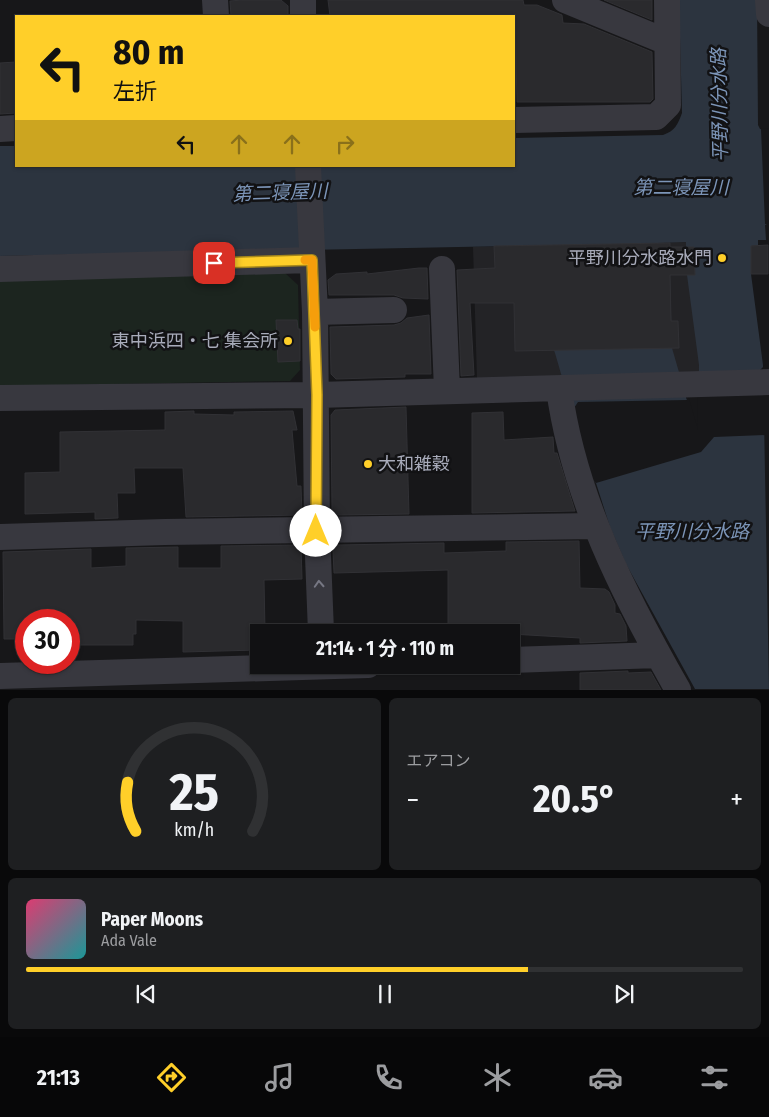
<!DOCTYPE html>
<html lang="ja">
<head>
<meta charset="utf-8">
<style>
	body { margin:0; font-family:"Fira Sans Condensed","Noto Sans JP",sans-serif; background:#1e1f21; color:#f1f3f6; height:100vh; display:flex; flex-direction:column; font-size:19px; white-space:nowrap }
	* { box-sizing:border-box; margin:0 }
	p { font-size:16px; color:#9c9da0 }
	.icon { flex:none; width:28px; height:28px; fill:none; stroke:currentColor; stroke-width:2; stroke-linecap:round; stroke-linejoin:round }
	.map { position:relative; height:690px; overflow:hidden }
	.sheet { display:flex; flex-direction:column; gap:8px; padding:8px; background:#09090a; flex:1 }
	.sheet>* { flex:none }
	.top-card { position:absolute; left:15px; top:15px; width:500px; height:152px; border-radius:0px; box-shadow:0 1px 4px #0004,0 0 0 1px #303133; background:#ffcf29; color:#111; overflow:hidden }
	.speed { position:absolute; left:15px; top:609px; display:flex; gap:10px; font-size:25px; font-weight:700; text-align:center }
	.speed>* { display:grid; place-content:center; width:65px; height:65px; border-radius:50%; background:#111113; box-shadow:0 1px 4px #0004,0 0 0 1px #303133; line-height:1 }
	.speed .limit { border:8px solid #d22; background:#fff; color:#111 }
	.pin { position:absolute; display:grid; place-items:center; width:42px; height:42px; color:#fff; margin:-21px; border-radius:10px; box-shadow:0 2px 8px #0006 }
	.me { position:absolute; width:55px; margin:-28px; rotate:0deg; stroke-linejoin:round; filter:drop-shadow(0 0 4px #0008) }
	.turn { display:flex; align-items:center; gap:18px; height:105px; padding:0 15px; font-size:22px }
	.turn .icon { width:65px; height:65px; stroke-width:2.5 }
	.turn b { display:block; font-size:35px; line-height:42px }
	.lanes { display:flex; align-items:center; height:48px; padding:0 15px; background:#0003; justify-content:center; gap:25px; direction:ltr }
	.lanes .off { opacity:.35 }
	.big { font-size:38px; font-weight:700; line-height:1.1 }
	.sheet .tile { flex:1; display:flex; flex-direction:column; justify-content:center; gap:8px; min-width:0; padding:0 18px; border-radius:8px; background:#1e1f21 }
	.sheet .dial { align-items:center; gap:0 }
	.dial svg { height:130px; overflow:visible; fill:none; stroke:#303133; stroke-width:7; stroke-linecap:round; text-anchor:middle }
	.dial text { fill:#f1f3f6; stroke:none }
	.song { display:flex; align-items:center; gap:15px }
	.cover { width:60px; height:60px; border-radius:8px; background:linear-gradient(135deg,hsl(340 70% 55%),hsl(180 70% 35%)) }
	.played { height:5px; border-radius:2px; background:linear-gradient(90deg,#ffcf29 70%,#303133 70%) }
	.keys { display:flex; justify-content:space-around; direction:ltr }
	.heat { display:flex; justify-content:space-between; align-items:center; font-size:28px; direction:ltr }
	.sheet .tiles { flex:1; display:grid; gap:8px; grid-template-columns:1fr 1fr }
	.tile:last-child { grid-column:span 2 }
	.trip { position:absolute; left:250px; top:624px; width:270px; height:50px; border-radius:0px; background:#111113; box-shadow:0 1px 4px #0004,0 0 0 1px #303133; font-weight:700; line-height:50px; text-align:center }
	.tabs { display:flex; height:80px; justify-content:space-around; align-items:center; background:#070708; color:#9c9da0 }
	.tabs .icon { width:35px; height:35px }
	.tabs .current { color:#ffcf29 }
	.tabs b { font-size:22px; color:#f1f3f6 }
	.map>svg:first-child { display:block }
</style>
</head>
<body>
<div class="map">
<svg width="769" height="690" viewBox="0 0 769 690">
	<rect width="100%" height="100%" fill="#171719"/>
	<path fill="#232326" d="M686 242 694 246V252L751 251V245H768V274H751L699 365V373L477 379 473 247Z"/>
	<path fill="#1c251f" d="M285 273 298 285 300 370 290 381 0 386V277Z"/>
	<path fill="#2c343f" fill-rule="evenodd" d="M679 0H757L758 125 760 129 769 130V223L765 225 766 240H758V245L751 246V274L763 365 769 689H695L626 564 610 527 596 483 591 478 555 353 514 246 0 256V146H16V166H514V138L663 135C675 131 678 124 682 113ZM686 242V247H694L687 275 699 365 698 438 672 348 670 273 631 244Z"/>
	<path fill="#171719" d="M769 128V224H765L761 129Z
		M766 364V435L714 437 701 452 596 483 591 478 572 411 578 402 687 400 679 374H682L698 430 697 373 759 371Z"/>
	<path fill="#2a2a2d" stroke="#313135" d="M242 0H281L288 6V16H231L230 1Z
		M328 0H523L524 5H537L562 15 563 23 584 24 652 52 653 99 650 102H517L515 16H330Z
		M604 0H652V20Z
		M16 62V113L0 114V63Z
		M670 243V247H694L695 275H670L671 321H678L679 348 515 351 514 303H470L474 375 461 376 457 270 495 268 494 246Z
		M768 245V274H751V246Z
		M419 268H427L428 299 403 298 394 295H329L328 280 336 274 367 272V274Z
		M429 315 431 374H405V377L336 379 331 374 330 327 394 325 401 323 407 318Z
		M276 320H297L298 329H300V361L278 362Z
		M406 407 409 514 336 515 332 510 331 415 335 410Z
		M194 411V414L234 415V412L293 411 297 430H292L297 486H301L302 515 186 517 183 468H134L135 493H117L118 518 95 519V512L25 514V473L60 472V432L165 430V412Z
		M503 412 504 440 553 437 554 453H557L575 511 472 513V413Z
		M579 541 580 588 605 589 609 592 615 605V613L620 614 626 626 627 641 580 643V638L511 634 508 631H448V570L334 573 333 550 338 545 444 543V553L506 551V542Z
		M301 545 302 579 264 580 265 632H259V650L183 652V621L136 620V634H133V645H80V637H69V620H26V639H4L3 552 91 549V568L126 566V548L178 547V568H221V546Z
		M628 671V673L651 672 661 690H580V673Z"/>
	<g fill="none" stroke-linecap="round" stroke-linejoin="round">
		<path stroke="#38383f" stroke-width="26" d="M215 0 216 16
			M303 0V16
			M565 0 667 42
			M768 0 769 14
			M514 120 656 117 668 105 667 0
			M0 129 16 128
			M308 166 315 312 317 531 321 632
			M0 269 311 260
			M442 269 447 390
			M315 312 394 310
			M559 389C574 498 624 595 678 690
			M0 398 317 395 769 382
			M0 537 165 532 595 526
			M511 660 658 655
			M0 676 368 665"/>
	</g>
	<defs><path id="oneway-chevron" d="M-2-3.5L2.5 0L-2 3.5" fill="none" stroke-width="1.6" stroke-linecap="round" stroke-linejoin="round" transform="scale(1.25)"/></defs>
	<use stroke="#767783" href="#oneway-chevron" transform="translate(319 584) rotate(-93)"/>
	<g fill="none" stroke-linecap="round" stroke-linejoin="round">
		<defs>
			<path id="route" d="M214 263 312 260 317 395 316 531"/>
		</defs>
		<use href="#route" stroke="#a6871b" stroke-width="12"/>
		<use href="#route" stroke="#ffcf29" stroke-width="9"/>
		<path stroke="#f59e0b" stroke-width="9" d="M305 260H312L315 327"/>
	</g>
	<g fill="#ffcf29" stroke="#121214" stroke-width="2">
		<circle cx="722" cy="258" r="5"/>
		<circle cx="288" cy="341" r="5"/>
		<circle cx="368" cy="464" r="5"/>
	</g>
	<g text-anchor="middle" stroke-width="5" stroke-linejoin="round" paint-order="stroke">
		<g font-size="18" fill="#a8abba" stroke="#121214" text-anchor="end">
			<text x="712" y="264">平野川分水路水門</text>
			<text x="278" y="347">東中浜四・七 集会所</text>
			<text x="378" y="470" text-anchor="start">大和雑穀</text>
		</g>
		<g font-size="19" font-style="italic" fill="#7c95b8" stroke="#121214">
			<text transform="translate(719 105) rotate(-91)" y="7">平野川分水路</text>
			<text x="681" y="194">第二寝屋川</text>
			<text transform="translate(280 192) rotate(-2)" y="7">第二寝屋川</text>
			<text x="692" y="538">平野川分水路</text>
		</g>
	</g>
</svg>
<div class="speed"><div class="limit">30</div></div>
<div class="pin" style="left:214px;top:263px;background:#d93025"><svg class="icon" aria-label="arrive" viewBox="0 0 24 24"><path d="M6 21V4h12l-3 4 3 4H6"/></svg></div>
<svg class="me" style="left:316px;top:531px" viewBox="-20 -20 40 40"><circle r="19" fill="#fff"/><path d="M0-13L10 11 0 6-10 11z" fill="#ffcf29"/></svg>
<div class="trip">21:14 · 1 分 · 110 m</div>
<div class="top-card">
<div class="turn"><svg class="icon" aria-label="left" viewBox="0 0 24 24"><path d="M17 20v-9H6M10 6l-5 5 5 5"/></svg><div><b>80 m</b>左折</div></div>
<div class="lanes"><svg class="icon" aria-label="left" viewBox="0 0 24 24"><path d="M17 20v-9H6M10 6l-5 5 5 5"/></svg><svg class="icon off" aria-label="ahead" viewBox="0 0 24 24"><path d="M12 20V5M6 11l6-6 6 6"/></svg><svg class="icon off" aria-label="ahead" viewBox="0 0 24 24"><path d="M12 20V5M6 11l6-6 6 6"/></svg><svg class="icon off" aria-label="right" viewBox="0 0 24 24"><path d="M7 20v-9h11M14 6l5 5-5 5"/></svg></div>
</div>
</div>
<section class="sheet">
<div class="tiles">
<div class="tile dial"><svg viewBox="0 0 100 80">
<path d="M14 69A42 42 0 1 1 86 69"/>
<path d="M14 69A42 42 0 0 1 9 39" stroke="#ffcf29"/>
<text x="50" y="56" font-size="32" font-weight="700">25</text>
<text x="50" y="72" font-size="11">km/h</text>
</svg></div>
<div class="tile"><p>エアコン</p>
<div class="heat"><a>−</a><b class="big">20.5°</b><a>+</a></div>
</div>
<div class="tile">
<div class="song"><i class="cover"></i><div><b>Paper Moons</b><p>Ada Vale</p></div></div>
<div class="played"></div>
<div class="keys"><svg class="icon" aria-label="previous" viewBox="0 0 24 24"><path d="M18 5L8 12l10 7zM5 5v14"/></svg><svg class="icon" aria-label="pause" viewBox="0 0 24 24"><path d="M8 5v14M16 5v14"/></svg><svg class="icon" aria-label="next" viewBox="0 0 24 24"><path d="M6 5l10 7-10 7zM19 5v14"/></svg></div>
</div>
</div>
</section>
<nav class="tabs">
<b>21:13</b>
<svg class="icon current" aria-label="directions" viewBox="0 0 24 24"><path d="M12 3l9 9-9 9-9-9zM9 14v-3h6M13 9l2 2-2 2"/></svg>
<svg class="icon" aria-label="music" viewBox="0 0 24 24"><path d="M9 18V5l10-2v13"/><circle cx="6" cy="18" r="3"/><circle cx="16" cy="16" r="3"/></svg>
<svg class="icon" aria-label="phone" viewBox="0 0 24 24"><path d="M5 4h4l2 5-3 2q2 4 5 5l2-3 5 2v4C11 20 4 13 5 4z"/></svg>
<svg class="icon" aria-label="climate" viewBox="0 0 24 24"><path d="M12 3v18M4 7l16 10M4 17L20 7"/></svg>
<svg class="icon" aria-label="car" viewBox="0 0 24 24"><path d="M5 17H2v-5l4-1 3-4h7l3 4 3 1v5h-3M9 17h6M6 11h13"/><circle cx="7" cy="17" r="2"/><circle cx="17" cy="17" r="2"/></svg>
<svg class="icon" aria-label="filters" viewBox="0 0 24 24"><path d="M4 7h16M4 17h16"/><circle cx="9" cy="7" r="2"/><circle cx="15" cy="17" r="2"/></svg>
</nav>
</body>
</html>
